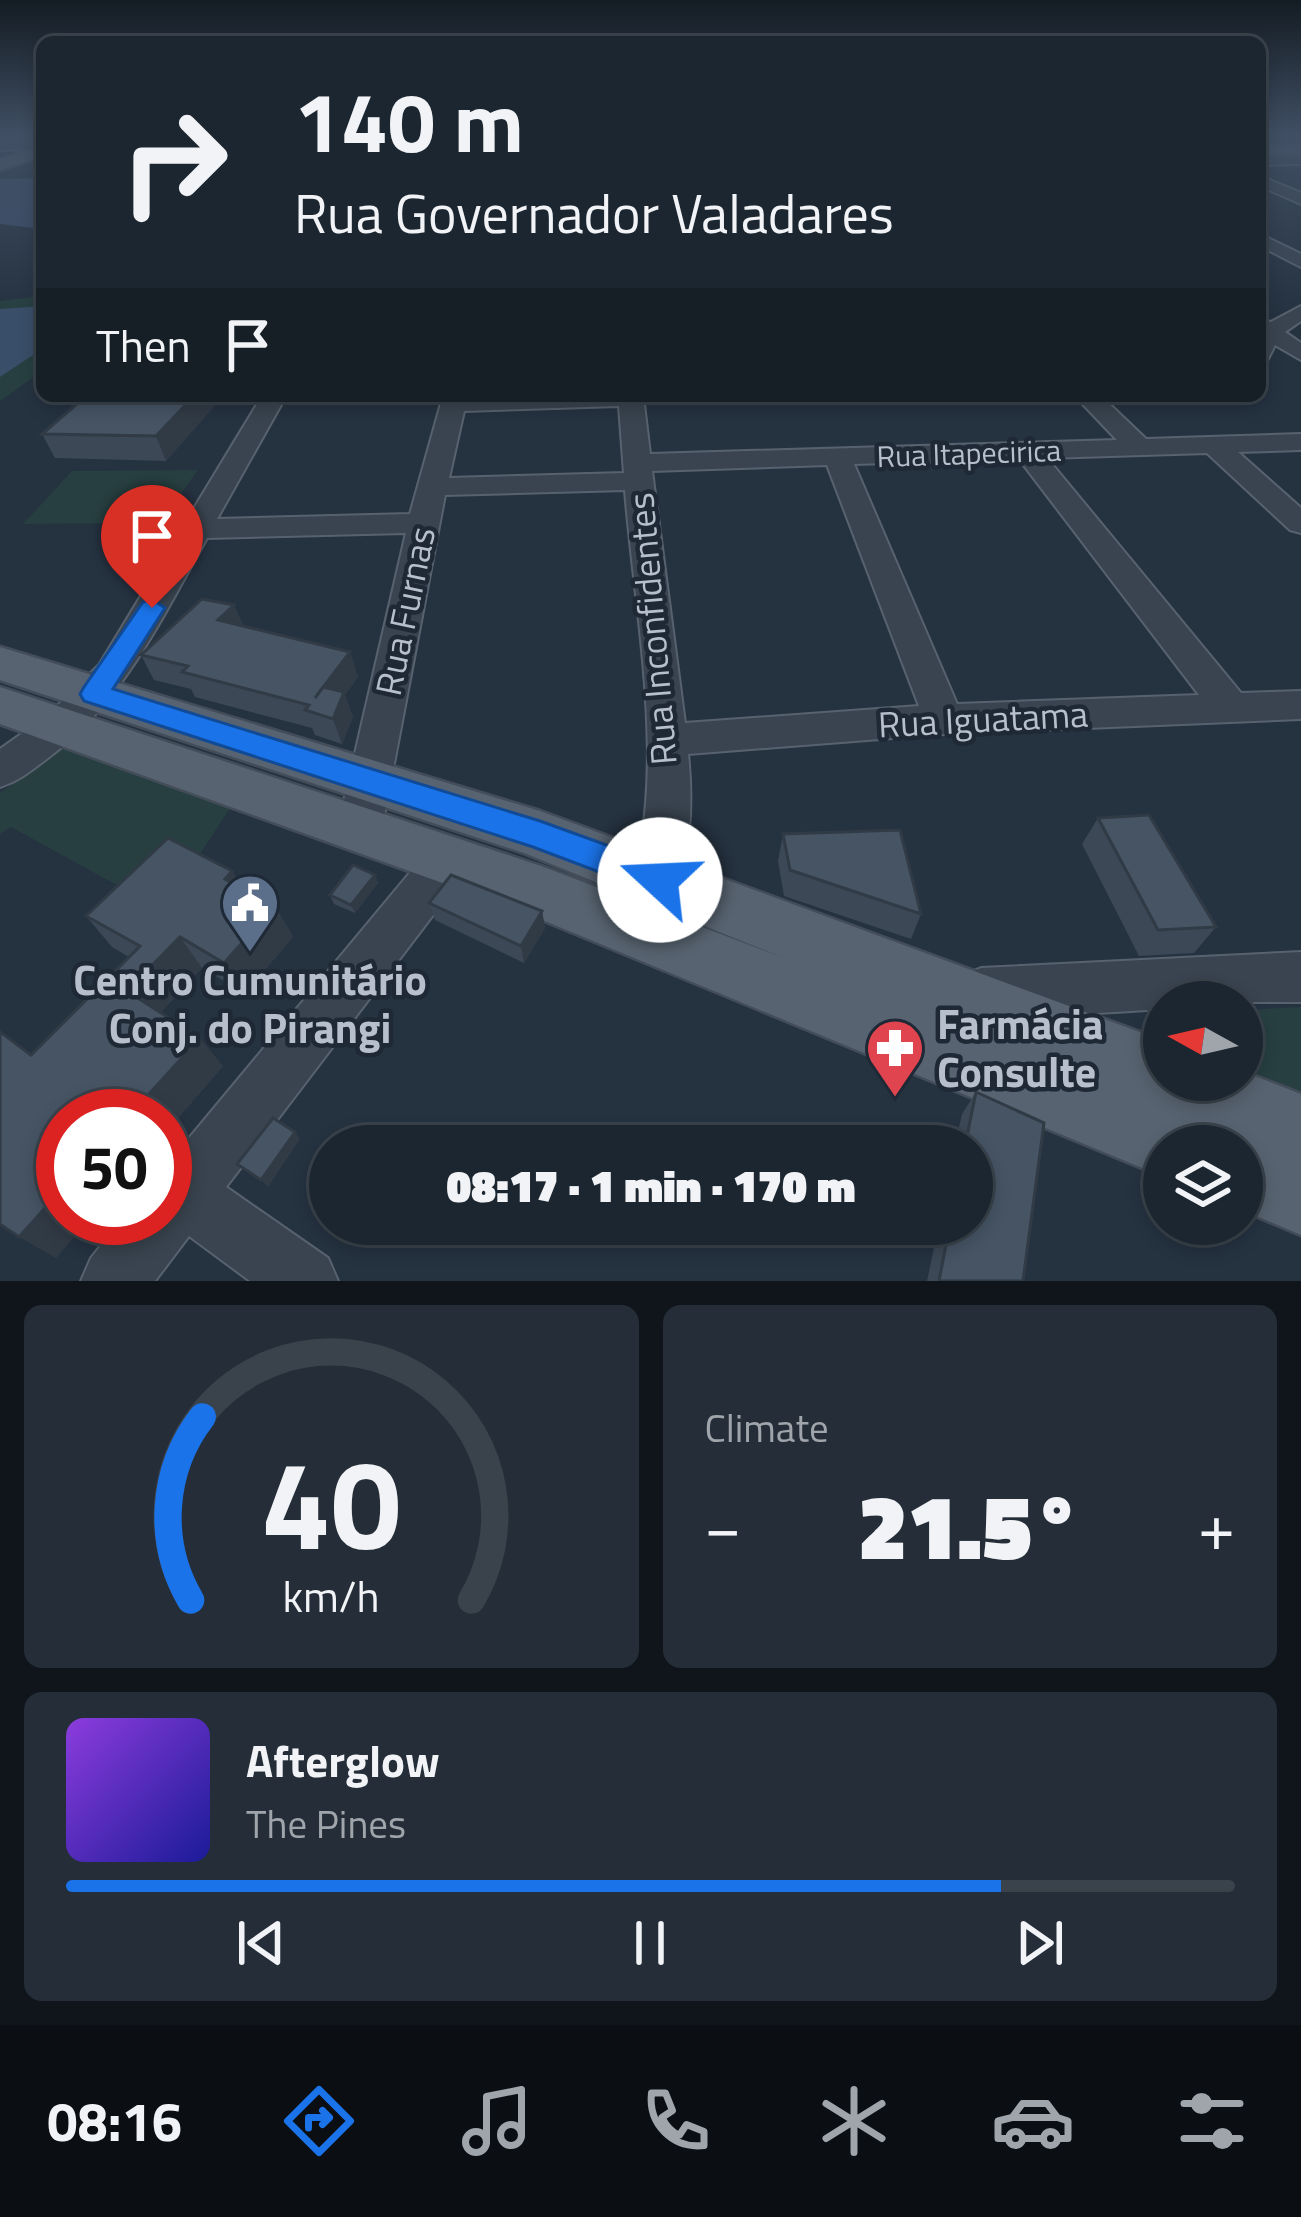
<!DOCTYPE html>
<html lang="en">
<head>
<meta charset="utf-8">
<style>
	body { margin:0; font-family:"Titillium Web",sans-serif; background:#252e38; color:#f1f3f6; height:100vh; display:flex; flex-direction:column; font-size:45px; white-space:nowrap }
	* { box-sizing:border-box; margin:0 }
	p { font-size:39px; color:#a0a5ab }
	.icon { flex:none; width:66px; height:66px; fill:none; stroke:currentColor; stroke-width:2; stroke-linecap:round; stroke-linejoin:round }
	.map { position:relative; height:1281px; overflow:hidden }
	.details { display:flex; flex-direction:column; gap:24px; padding:24px; background:#0f151a; flex:1 }
	.details>* { flex:none }
	.guide { position:absolute; left:36px; top:36px; width:1230px; height:366px; border-radius:18px; box-shadow:0 6px 18px #0003,0 0 0 3px #3a434c; background:#1c2630; color:#f1f3f6; overflow:hidden }
	.needle { width:78px; rotate:278deg }
	.fabs { position:absolute; left:1143px; top:981px; display:grid; gap:24px }
	.fabs a { display:grid; place-items:center; width:120px; height:120px; border-radius:50%; background:#1c2630; box-shadow:0 6px 18px #0003,0 0 0 3px #3a434c; font-size:60px }
	.speed { position:absolute; left:36px; top:1089px; display:flex; gap:24px; font-size:60px; font-weight:700; text-align:center }
	.speed>* { display:grid; place-content:center; width:156px; height:156px; border-radius:50%; background:#1c2630; box-shadow:0 6px 18px #0003,0 0 0 3px #3a434c; line-height:1 }
	.speed .limit { border:18px solid #d22; background:#fff; color:#111 }
	.pin { position:absolute; display:grid; place-items:center; width:102px; height:102px; color:#fff; margin:-123px -51px; border-radius:50% 50% 50% 0; rotate:-45deg; box-shadow:0 0 12px #0007 }
	.pin .icon { rotate:45deg }
	.me { position:absolute; width:132px; margin:-66px; rotate:290deg; stroke-linejoin:round; filter:drop-shadow(0 0 9px #0008) }
	.turn { display:flex; align-items:center; gap:42px; height:252px; padding:0 60px; font-size:54px }
	.turn .icon { width:156px; height:156px; stroke-width:2.5 }
	.turn b { display:block; font-size:84px; line-height:102px }
	.then { display:flex; align-items:center; height:114px; padding:0 60px; background:#0003; gap:24px; font-size:45px }
	.big { font-size:90px; font-weight:800; line-height:1.1 }
	.details .widget { flex:1; display:flex; flex-direction:column; justify-content:center; gap:18px; min-width:0; padding:0 42px; border-radius:18px; background:#252e38 }
	.details .dial { align-items:center; gap:0 }
	.dial svg { height:312px; overflow:visible; fill:none; stroke:#3a434c; stroke-width:7; stroke-linecap:round; text-anchor:middle }
	.dial text { fill:#f1f3f6; stroke:none }
	.song { display:flex; align-items:center; gap:36px }
	.cover { width:144px; height:144px; border-radius:18px; background:linear-gradient(135deg,hsl(270 70% 55%),hsl(240 70% 35%)) }
	.played { height:12px; border-radius:6px; background:linear-gradient(90deg,#1a73e8 80%,#3a434c 80%) }
	.keys { display:flex; justify-content:space-around; direction:ltr }
	.heat { display:flex; justify-content:space-between; align-items:center; font-size:66px; direction:ltr }
	.details .tiles { flex:1; display:grid; gap:24px; grid-template-columns:1fr 1fr }
	.widget:last-child { grid-column:span 2 }
	.trip { position:absolute; left:309px; top:1125px; width:684px; height:120px; border-radius:60px; background:#1c2630; box-shadow:0 6px 18px #0003,0 0 0 3px #3a434c; font-weight:800; line-height:120px; text-align:center }
	.dock { display:flex; height:192px; justify-content:space-around; align-items:center; background:#0b0f13; color:#a0a5ab }
	.dock .icon { width:84px; height:84px }
	.dock .selected { color:#1a73e8 }
	.dock b { font-size:54px; color:#f1f3f6 }
	.map>svg:first-child { display:block }
</style>
</head>
<body>
<div class="map">
<svg width="1301" height="1281" viewBox="0 0 1301 1281">
	<rect width="100%" height="100%" fill="#253240"/>
	<path fill="#273f41" d="M42 296V371L0 401V301Z
		M198 470 160 523 23 524 72 471Z
		M63 747 234 802 189 871 153 905 11 827 0 834V793Z
		M1301 1007V1101L1242 1080V1010Z"/>
	<path fill="#394e68" d="M42 178V229L0 224V179Z
		M42 306V349L0 377V309Z"/>
	<g fill="none" stroke-linecap="round" stroke-linejoin="round">
		<defs>
			<path id="minor" d="M1260 135H1267L1260 139Z
				M42 140V148L0 150V142Z
				M1301 156V164L1260 165V157Z
				M1260 176 1301 193V204L1260 186Z
				M1260 234 1301 254V267L1260 246Z
				M1301 306V321L1285 332 1301 343V360L1275 345 1268 359 1260 361V319L1271 322Z
				M262 396H286L217 519 410 514 443 396H643L650 454 1117 440 1075 396H1101L1146 439 1301 434V450L1238 452 1301 508V533L1290 530 1207 453 1047 458 1241 693 1301 691V719L944 734 688 754C694 811 690 867 666 919L649 926 632 919 625 904C671 783 635 618 625 490L445 495 382 827 376 840 360 846 344 840 338 827 406 533 207 538C161 619 124 701 48 758 32 770 19 781 0 787V749L48 715 99 665ZM619 406 624 473 449 478 464 411ZM1019 459 1199 695 957 704 854 464ZM827 465 919 706 685 723 652 471Z
				M449 839 465 845 472 859 465 873 226 1187 328 1258 338 1281H250L189 1236 155 1281H81L91 1258 123 1218H165V1167L433 845Z
				M1301 952V1002H1164V1009L981 1020 962 1012 955 994 962 976 981 968Z"/>
			<path id="major" d="M1301 144V154L1260 155V145Z
				M42 146V156L0 170V159Z
				M0 647 540 811 1164 1041V1080H1242V1071L1301 1094V1235L1242 1210V1146H1164V1177L523 912 0 724V687L541 866 784 958 524 853 0 680ZM1210 1130 1231 1139 1216 1145Z"/>
		</defs>
		<use href="#minor" stroke="#57626e" stroke-width="4"/>
		<use href="#major" stroke="#434d59" stroke-width="5"/>
		<use href="#minor" fill="#394450" fill-rule="evenodd"/>
		<use href="#major" fill="#576370" fill-rule="evenodd"/>
	</g>
	<path fill="#3c4856" d="M1269 135H1301V136H1282L1281 140H1267Z
		M223 396 166 461 55 458 42 434Z
		M234 605 243 626 350 652 358 677 345 695 353 717 342 744 315 735 312 728 195 697 191 689 154 680 141 655Z
		M1098 818 1216 927 1194 953 1139 956 1082 844Z
		M783 834 921 914 911 939 784 896 778 861Z
		M232 871 242 888 275 906 293 937 245 993 202 968 160 1013 223 1066 165 1133V1116L56 1258 31 1055 129 957 112 947 86 916Z
		M375 875 378 883 355 913 334 904 330 895Z
		M429 903 542 911 545 928 524 963 435 920Z
		M976 1092 1023 1281H927L939 1224H972V1146H955L962 1114Z"/>
	<path fill="#313b46" d="M194 396H223L166 461 156 436Z
		M234 605 244 630 218 620Z
		M350 652 358 677 345 695 353 717 342 744 333 719 315 698Z
		M232 871 251 903 225 879Z
		M375 875 378 883 355 913 351 905Z
		M275 906 293 937 245 993 224 963Z
		M542 911 545 928 524 963 521 946Z
		M180 937 202 968 152 1021 127 991Z
		M200 1038 223 1066 165 1133V1116H129Z
		M295 1132 300 1139 268 1187 261 1180Z
		M63 1188V1218H91L56 1258 19 1237Z"/>
	<path fill="#465464" stroke="#313b46" stroke-width="3" d="M86 396H194L156 436 42 434Z
		M202 599 234 605 218 620 350 652 315 698 323 687 344 692 333 719 305 710 309 705 182 672 188 666 141 655Z
		M1149 815 1216 927 1158 930 1098 818Z
		M900 830 921 914 790 870 783 834Z
		M168 838 232 871 225 879 275 906 224 963 180 937 127 991 200 1038 129 1116H63V1188L19 1237 0 1224V1032L31 1055 140 946 86 916Z
		M353 865 375 875 351 905 330 895Z
		M451 875 542 911 521 946 429 903Z
		M976 1092 1044 1123 1023 1281H939L950 1224H972V1146H965Z
		M273 1118 295 1132 261 1180 237 1164Z"/>
	<linearGradient id="sky" x2="0" y2="1"><stop stop-color="#141c23"/><stop offset="0.43" stop-color="#404f64"/><stop offset="1" stop-color="#404f64" stop-opacity="0"/></linearGradient>
	<rect width="1301" height="314" fill="url(#sky)"/>
	<path fill="#1a73e8" stroke="#114b97" stroke-width="3" d="M152 599 165 608 113 689 540 821 673 869 678 880 673 891 660 895 533 847 84 701 80 694 84 687 143 602Z"/>
	<defs>
		<symbol id="civic-pin" viewBox="-11 -11 22 30"><path d="M0 17L-7.5 6A9.5 9.5 0 1 1 7.5 6Z" fill="#5c6f8a" stroke="#1e2935"/><path d="M-.6-6.5H3V-4.5H.6V-3L4-1V1h2V6H-6V1h2V-1L-.6-3ZM-1.2 2.5V6h2.4V2.5Z" fill="#fff"/></symbol>
		<symbol id="pharmacy-pin" viewBox="-11 -11 22 30"><path d="M0 17L-7.5 6A9.5 9.5 0 1 1 7.5 6Z" fill="#e0444e" stroke="#1e2935"/><path d="M-2-6h4v4h4v4h-4v4h-4v-4h-4v-4h4Z" fill="#fff"/></symbol>
	</defs>
	<g fill-rule="evenodd">
		<use href="#civic-pin" x="217" y="870" width="66" height="90"/>
		<use href="#pharmacy-pin" x="862" y="1015" width="66" height="90"/>
	</g>
	<g text-anchor="middle" stroke-width="9" stroke-linejoin="round" paint-order="stroke">
		<g font-size="30" fill="#b6bfcb" stroke="#1e2935">
			<text transform="translate(969 454) rotate(-2)" y="10">Rua Itapecirica</text>
		</g>
		<g font-size="36" fill="#b6bfcb" stroke="#1e2935">
			<text transform="translate(405 611) rotate(-78)" y="13">Rua Furnas</text>
			<text transform="translate(652 629) rotate(-95)" y="13">Rua Inconfidentes</text>
			<text transform="translate(983 719) rotate(-3)" y="13">Rua Iguatama</text>
		</g>
		<g font-size="42" font-weight="bold" fill="#b6bfcb" stroke="#1e2935">
			<text x="250" y="995">Centro Cumunitário<tspan x="250" dy="48">Conj. do Pirangi</tspan></text>
			<text x="937" y="1039" text-anchor="start">Farmácia<tspan x="937" dy="48">Consulte</tspan></text>
		</g>
	</g>
</svg>
<div class="fabs">
<a><svg class="needle" viewBox="-14 -14 28 28"><path d="M0-13l5 13h-10z" fill="#e53935"/><path d="M0 13l5-13h-10z" fill="#a0a5ab"/></svg></a>
<a><svg class="icon" aria-label="layers" viewBox="0 0 24 24"><path d="M12 4l9 5-9 5-9-5zM3 14l9 5 9-5"/></svg></a>
</div>
<div class="speed"><div class="limit">50</div></div>
<div class="pin" style="left:152px;top:608px;background:#d93025"><svg class="icon" aria-label="arrive" viewBox="0 0 24 24"><path d="M6 21V4h12l-3 4 3 4H6"/></svg></div>
<svg class="me" style="left:660px;top:880px" viewBox="-20 -20 40 40"><circle r="19" fill="#fff"/><path d="M0-13L10 11 0 6-10 11z" fill="#1a73e8"/></svg>
<div class="trip">08:17 · 1 min · 170 m</div>
<div class="guide">
<div class="turn"><svg class="icon" aria-label="right" viewBox="0 0 24 24"><path d="M7 20v-9h11M14 6l5 5-5 5"/></svg><div><b>140 m</b>Rua Governador Valadares</div></div>
<div class="then">Then<svg class="icon" aria-label="arrive" viewBox="0 0 24 24"><path d="M6 21V4h12l-3 4 3 4H6"/></svg></div>
</div>
</div>
<section class="details">
<div class="tiles">
<div class="widget dial"><svg viewBox="0 0 100 80">
<path d="M14 69A42 42 0 1 1 86 69"/>
<path d="M14 69A42 42 0 0 1 17 22" stroke="#1a73e8"/>
<text x="50" y="56" font-size="32" font-weight="700">40</text>
<text x="50" y="72" font-size="11">km/h</text>
</svg></div>
<div class="widget"><p>Climate</p>
<div class="heat"><a>−</a><b class="big">21.5°</b><a>+</a></div>
</div>
<div class="widget">
<div class="song"><i class="cover"></i><div><b>Afterglow</b><p>The Pines</p></div></div>
<div class="played"></div>
<div class="keys"><svg class="icon" aria-label="previous" viewBox="0 0 24 24"><path d="M18 5L8 12l10 7zM5 5v14"/></svg><svg class="icon" aria-label="pause" viewBox="0 0 24 24"><path d="M8 5v14M16 5v14"/></svg><svg class="icon" aria-label="next" viewBox="0 0 24 24"><path d="M6 5l10 7-10 7zM19 5v14"/></svg></div>
</div>
</div>
</section>
<nav class="dock">
<b>08:16</b>
<svg class="icon selected" aria-label="directions" viewBox="0 0 24 24"><path d="M12 3l9 9-9 9-9-9zM9 14v-3h6M13 9l2 2-2 2"/></svg>
<svg class="icon" aria-label="music" viewBox="0 0 24 24"><path d="M9 18V5l10-2v13"/><circle cx="6" cy="18" r="3"/><circle cx="16" cy="16" r="3"/></svg>
<svg class="icon" aria-label="phone" viewBox="0 0 24 24"><path d="M5 4h4l2 5-3 2q2 4 5 5l2-3 5 2v4C11 20 4 13 5 4z"/></svg>
<svg class="icon" aria-label="climate" viewBox="0 0 24 24"><path d="M12 3v18M4 7l16 10M4 17L20 7"/></svg>
<svg class="icon" aria-label="car" viewBox="0 0 24 24"><path d="M5 17H2v-5l4-1 3-4h7l3 4 3 1v5h-3M9 17h6M6 11h13"/><circle cx="7" cy="17" r="2"/><circle cx="17" cy="17" r="2"/></svg>
<svg class="icon" aria-label="filters" viewBox="0 0 24 24"><path d="M4 7h16M4 17h16"/><circle cx="9" cy="7" r="2"/><circle cx="15" cy="17" r="2"/></svg>
</nav>
</body>
</html>
